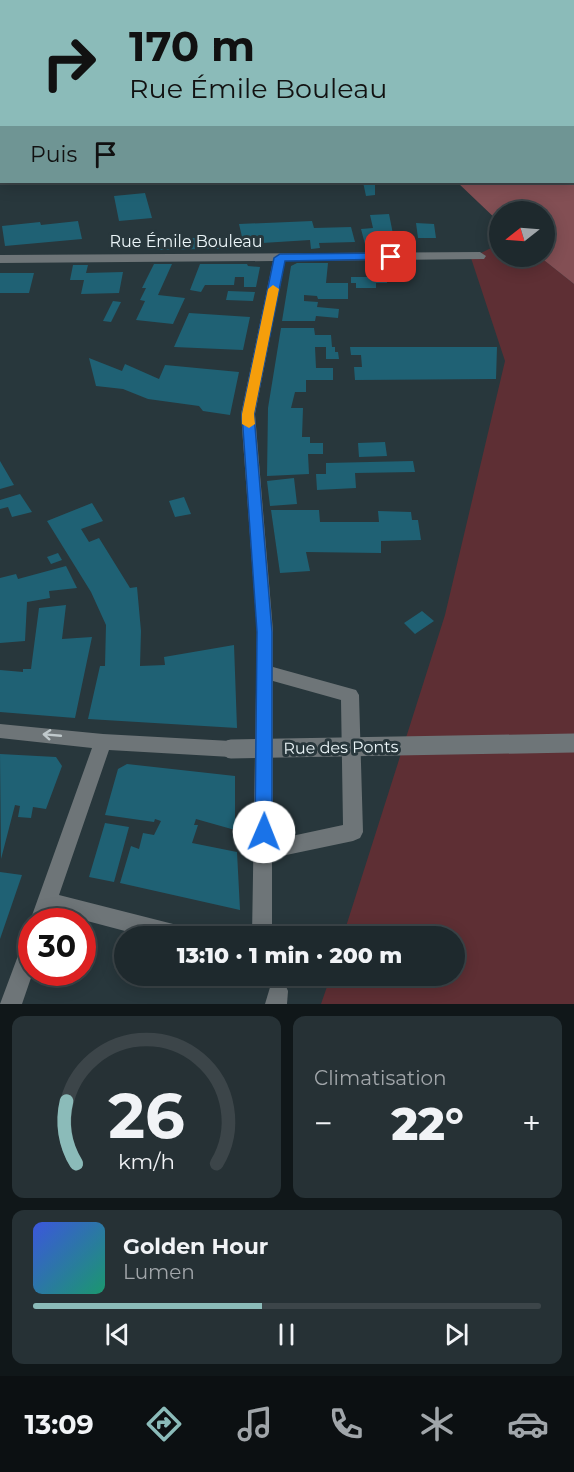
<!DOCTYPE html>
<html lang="fr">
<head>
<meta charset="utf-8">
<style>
	body { margin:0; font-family:Montserrat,sans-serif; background:#263135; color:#f1f3f6; height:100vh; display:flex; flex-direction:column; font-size:22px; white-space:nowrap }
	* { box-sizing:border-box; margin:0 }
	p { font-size:20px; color:#a1a6aa }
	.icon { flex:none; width:33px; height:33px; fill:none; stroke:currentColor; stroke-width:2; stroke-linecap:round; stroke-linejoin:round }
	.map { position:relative; height:1004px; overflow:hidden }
	.panel { display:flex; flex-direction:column; gap:12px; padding:12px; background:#101719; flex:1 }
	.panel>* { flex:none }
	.top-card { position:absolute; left:0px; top:0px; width:574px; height:183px; box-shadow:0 3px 15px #0003,0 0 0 2px #3c4549; background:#8bbbb9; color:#111; overflow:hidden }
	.needle { width:39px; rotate:253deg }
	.tools { position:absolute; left:489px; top:201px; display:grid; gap:12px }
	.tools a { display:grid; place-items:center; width:66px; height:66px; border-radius:50%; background:#1e292d; box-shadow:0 3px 15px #0003,0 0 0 2px #3c4549; font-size:30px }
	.speed { position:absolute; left:18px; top:908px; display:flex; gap:12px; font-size:30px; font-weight:700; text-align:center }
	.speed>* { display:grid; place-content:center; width:78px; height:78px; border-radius:50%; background:#1e292d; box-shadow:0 3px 15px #0003,0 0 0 2px #3c4549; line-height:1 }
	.speed .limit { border:9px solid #d22; background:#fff; color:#111 }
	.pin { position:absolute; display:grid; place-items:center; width:51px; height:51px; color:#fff; margin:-26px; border-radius:12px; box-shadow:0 3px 9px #0006 }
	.me { position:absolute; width:66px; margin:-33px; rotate:1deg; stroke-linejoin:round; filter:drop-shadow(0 0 4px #0008) }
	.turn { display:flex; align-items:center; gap:21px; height:126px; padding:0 30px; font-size:27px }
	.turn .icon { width:78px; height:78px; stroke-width:2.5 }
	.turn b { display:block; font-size:42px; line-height:51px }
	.then { display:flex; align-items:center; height:57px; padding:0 30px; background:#0003; gap:12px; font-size:22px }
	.big { font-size:45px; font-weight:800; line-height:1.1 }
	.panel .card { flex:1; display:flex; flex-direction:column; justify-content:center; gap:9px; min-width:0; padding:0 21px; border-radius:12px; background:#263135 }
	.panel .dial { align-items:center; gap:0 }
	.dial svg { height:156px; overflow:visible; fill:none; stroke:#3c4549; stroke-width:7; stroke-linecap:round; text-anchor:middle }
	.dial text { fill:#f1f3f6; stroke:none }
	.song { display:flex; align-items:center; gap:18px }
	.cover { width:72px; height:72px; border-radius:9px; background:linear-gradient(135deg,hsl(230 70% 55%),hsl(160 70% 35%)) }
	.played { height:6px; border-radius:3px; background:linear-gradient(90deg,#8bbbb9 45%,#3c4549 45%) }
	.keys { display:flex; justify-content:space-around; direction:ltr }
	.heat { display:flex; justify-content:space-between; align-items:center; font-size:33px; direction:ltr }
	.panel .tiles { flex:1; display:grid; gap:12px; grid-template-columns:1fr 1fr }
	.card:last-child { grid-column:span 2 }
	.trip { position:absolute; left:114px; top:926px; width:351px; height:60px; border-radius:30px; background:#1e292d; box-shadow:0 3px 15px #0003,0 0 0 2px #3c4549; font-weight:800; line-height:60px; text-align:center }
	.menu { display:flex; height:96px; justify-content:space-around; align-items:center; background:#0c1012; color:#a1a6aa }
	.menu .icon { width:42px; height:42px }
	.menu .active { color:#8bbbb9 }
	.menu b { font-size:27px; color:#f1f3f6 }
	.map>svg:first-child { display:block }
</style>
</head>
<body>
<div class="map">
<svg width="574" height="1004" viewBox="0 0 574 1004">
	<rect width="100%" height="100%" fill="#28373c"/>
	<path fill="#5e2f34" d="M499 244 500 256 540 257 574 284V1004H321L331 975H454V936H343L445 615 505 361 471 258Z"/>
	<path fill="#834f54" d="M266 0H532L534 1 267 2Z
		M573 33 574 34V284L540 257 544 256V212H500L499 222 457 182H573Z"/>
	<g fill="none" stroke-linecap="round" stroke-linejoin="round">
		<path fill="#834f54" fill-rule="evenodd" d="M0 147H2V152L0 151Z"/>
	</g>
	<path fill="#1f6174" d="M363 182 375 183V195L366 196Z
		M145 193 152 218 119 221 114 196Z
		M389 214 393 234H410L415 251H377V248H366L361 229 373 228 370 215Z
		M78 221 82 239 5 246 2 226 40 222 41 225Z
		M312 221 314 228 351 227 355 242 319 243 320 248 311 249 310 240 244 244 246 249H206L204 237H242L239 224Z
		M416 223 434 224 436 238H418Z
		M157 238H199L201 249 160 250Z
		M297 263H328L326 283H348V299H318L317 296 304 295V301L318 302 317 307 339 309 338 318 316 316 315 321H282L291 266Z
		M154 264H172L158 295 185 298 173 324 136 320 145 301 140 300 146 288H142Z
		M200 264H247L248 266 260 267 256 287H244V277H235L234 285H205L201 292 190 290Z
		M73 265H88L86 273 123 272 119 293 81 294 84 280H70Z
		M0 273H34L29 293H0Z
		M351 277H387V283H376V288H356V283H351Z
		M228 291 255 292 253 301 226 300Z
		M113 301 121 302 111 322 103 321Z
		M189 313 250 317 243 350 174 347Z
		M281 328H314L315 335H331L332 347H335V352H338L339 359H326V347H315L316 368H333V380H306V392H295L291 408H303L302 437H310V443H323V454H308L309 474 267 476 268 408Z
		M350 347H497L496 379 355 380 354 367H362L361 355H351Z
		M89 358 122 371 125 364 159 379 165 365 239 372 230 415 203 411 199 406 148 399 123 389 96 386Z
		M385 442 387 456 359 457 358 443Z
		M0 461 14 485 0 489Z
		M413 461 415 472 355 473 356 488 317 490 316 474H326V463Z
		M294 478 297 504 270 506 267 481Z
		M20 494 32 512 12 517 8 507 0 509V500Z
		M184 497 191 514 175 517 169 501Z
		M92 503 103 521 81 529 89 542 99 538 130 588 137 587 141 631 140 666 165 665 164 657 234 645 237 728 88 719 100 666H105L106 625 91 592 47 521Z
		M271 510H319L320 522H379L378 511 411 512 412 520H418L421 540 381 541V553L306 552 310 571 280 573Z
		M58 553 62 560 51 564 47 557Z
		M66 566 77 588 49 591 50 598 27 602 25 641 0 643V578L16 574 18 579Z
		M66 605 62 639 92 637 75 718 0 712V670L23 672V669H31L39 608Z
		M422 611 434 621 415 634 404 623Z
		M0 754 56 757 62 766 46 809 33 807 31 818 18 817 20 806 15 805 1 859Z
		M127 764 235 776V830L196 819 194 825H198L192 843 237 852 240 910 120 883 131 846 139 849 143 833 154 835 161 821 155 819 154 822 105 815 118 769Z
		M105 823 129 827 114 882 89 877Z
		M0 872 22 875 0 939Z"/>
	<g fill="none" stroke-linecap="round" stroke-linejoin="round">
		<path fill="#6e7578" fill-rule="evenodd" d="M278 981 285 984 288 991 287 1004H265L271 984Z"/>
		<path fill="#6e7578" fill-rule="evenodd" d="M0 47H2V53H0Z
			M480 252 486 256 484 259 285 261 255 414 273 631V667L356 690 359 695 363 832 360 838 353 841 272 858V936H252L257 631 241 414 273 261 0 263V255ZM273 681 341 700 343 825 273 840Z
			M0 724 103 734 231 741 237 744 240 749 237 754 231 757 109 750 59 895 181 926 188 929 191 936H144L53 912 50 921H32V925L30 921 92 748 0 738Z
			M32 934 33 972 22 1004H0L25 937Z"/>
		<path stroke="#6e7578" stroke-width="19" d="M231 749 574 743"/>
	</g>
	<defs><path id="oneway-shaft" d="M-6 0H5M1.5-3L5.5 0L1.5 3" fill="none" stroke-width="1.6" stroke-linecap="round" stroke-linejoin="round" transform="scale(1.5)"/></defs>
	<use stroke="#c0c9cc" href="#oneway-shaft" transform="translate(52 735) rotate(-175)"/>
	<path fill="#1a73e8" stroke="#114b97" stroke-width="1.5" d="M391 253 395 254V259L285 261 254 414 272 632V832L270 837 264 840 258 837 255 832 257 632 242 414 274 258 280 254Z"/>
	<path fill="#f59e0b" d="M273 285 279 289 254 414 255 424 249 428 242 424V414L268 289Z"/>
	<g text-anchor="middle" stroke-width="6" stroke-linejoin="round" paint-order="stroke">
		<g font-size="16" fill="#ecf6f9" stroke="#28373c">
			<text x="186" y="247">Rue Émile Bouleau</text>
			<text transform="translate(341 747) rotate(-1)" y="6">Rue des Ponts</text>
		</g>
	</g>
</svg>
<div class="tools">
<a><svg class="needle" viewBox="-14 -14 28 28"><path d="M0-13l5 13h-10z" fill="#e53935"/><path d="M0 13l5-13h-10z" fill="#a1a6aa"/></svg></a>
</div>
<div class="speed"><div class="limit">30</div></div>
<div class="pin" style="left:391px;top:257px;background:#d93025"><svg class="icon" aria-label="arrive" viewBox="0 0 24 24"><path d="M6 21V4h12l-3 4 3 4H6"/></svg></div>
<svg class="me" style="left:264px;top:832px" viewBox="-20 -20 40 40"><circle r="19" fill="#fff"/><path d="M0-13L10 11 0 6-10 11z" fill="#1a73e8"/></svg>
<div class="trip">13:10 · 1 min · 200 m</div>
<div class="top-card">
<div class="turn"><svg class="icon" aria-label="right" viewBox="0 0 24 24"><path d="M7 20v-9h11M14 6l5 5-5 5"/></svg><div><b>170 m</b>Rue Émile Bouleau</div></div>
<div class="then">Puis<svg class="icon" aria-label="arrive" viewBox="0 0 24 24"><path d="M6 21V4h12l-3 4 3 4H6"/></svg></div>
</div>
</div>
<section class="panel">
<div class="tiles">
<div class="card dial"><svg viewBox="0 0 100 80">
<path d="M14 69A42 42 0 1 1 86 69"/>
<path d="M14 69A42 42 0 0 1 9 37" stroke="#8bbbb9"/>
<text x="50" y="56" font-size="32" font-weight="700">26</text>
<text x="50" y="72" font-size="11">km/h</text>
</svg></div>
<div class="card"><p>Climatisation</p>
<div class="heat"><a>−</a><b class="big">22°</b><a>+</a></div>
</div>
<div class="card">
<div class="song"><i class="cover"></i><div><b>Golden Hour</b><p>Lumen</p></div></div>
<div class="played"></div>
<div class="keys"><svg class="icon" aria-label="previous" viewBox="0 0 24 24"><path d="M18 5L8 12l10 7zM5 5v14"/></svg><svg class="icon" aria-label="pause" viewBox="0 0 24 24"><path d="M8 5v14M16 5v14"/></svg><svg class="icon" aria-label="next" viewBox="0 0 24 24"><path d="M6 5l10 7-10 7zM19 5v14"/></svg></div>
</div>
</div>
</section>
<nav class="menu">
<b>13:09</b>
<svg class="icon active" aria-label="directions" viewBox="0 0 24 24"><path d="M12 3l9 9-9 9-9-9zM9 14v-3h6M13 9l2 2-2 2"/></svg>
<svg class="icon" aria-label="music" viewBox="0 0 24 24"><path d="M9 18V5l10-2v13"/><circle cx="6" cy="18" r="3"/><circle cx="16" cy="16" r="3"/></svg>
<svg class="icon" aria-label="phone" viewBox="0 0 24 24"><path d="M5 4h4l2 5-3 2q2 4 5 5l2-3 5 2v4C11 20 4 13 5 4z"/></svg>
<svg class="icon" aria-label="climate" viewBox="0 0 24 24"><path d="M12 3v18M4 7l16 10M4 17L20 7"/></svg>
<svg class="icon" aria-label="car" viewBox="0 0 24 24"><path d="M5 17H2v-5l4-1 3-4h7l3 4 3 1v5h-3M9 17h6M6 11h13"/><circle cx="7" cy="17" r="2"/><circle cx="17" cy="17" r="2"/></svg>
</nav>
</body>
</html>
